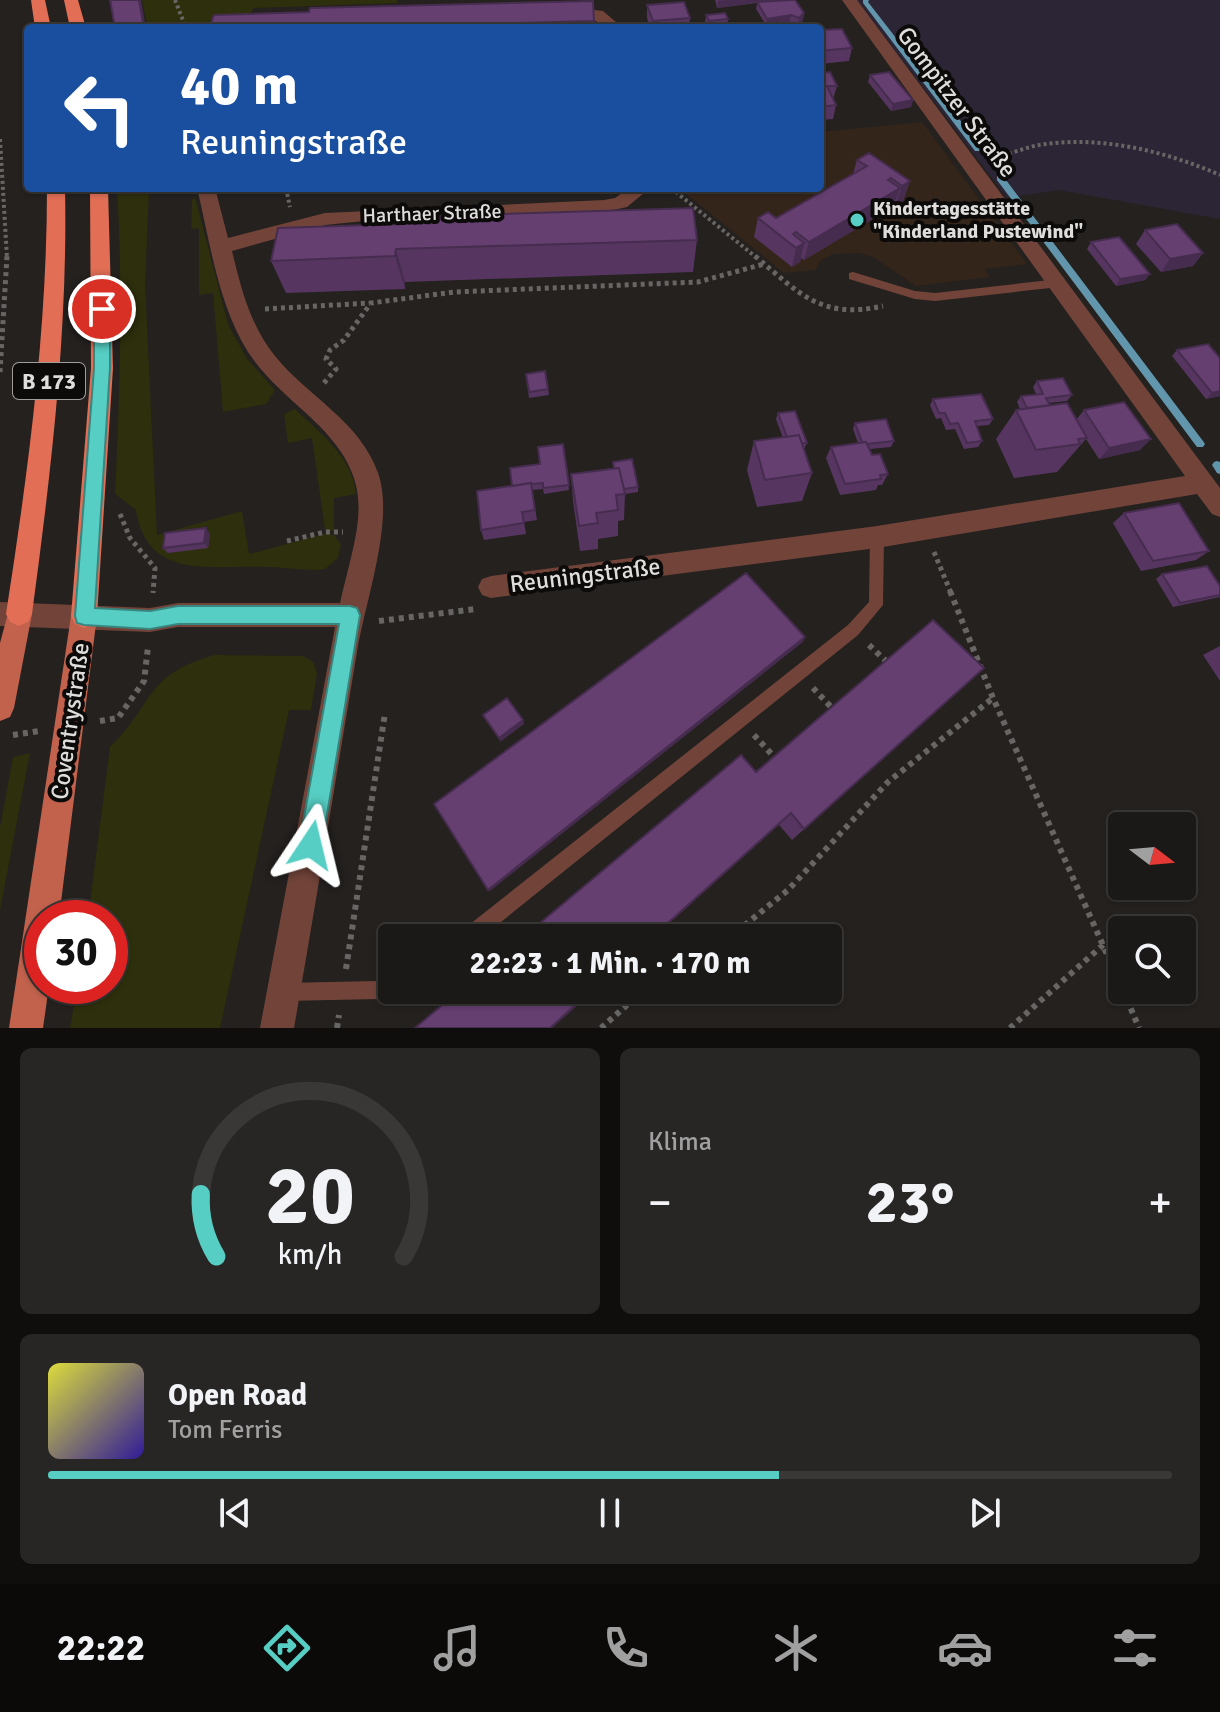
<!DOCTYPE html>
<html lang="de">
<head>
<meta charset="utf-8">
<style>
	body { margin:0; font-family:Signika,sans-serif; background:#282624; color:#f1f3f6; height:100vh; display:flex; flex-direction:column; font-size:30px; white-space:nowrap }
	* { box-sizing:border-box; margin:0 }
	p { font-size:26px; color:#a0a0a1 }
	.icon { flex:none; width:44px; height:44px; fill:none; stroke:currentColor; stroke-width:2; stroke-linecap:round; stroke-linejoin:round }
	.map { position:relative; height:1028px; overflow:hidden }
	.side { display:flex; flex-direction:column; gap:20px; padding:20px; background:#0f0e0d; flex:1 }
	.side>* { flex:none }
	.guide { position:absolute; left:24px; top:24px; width:800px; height:168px; border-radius:8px; box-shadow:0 2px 6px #0004,0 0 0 2px #393836; background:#1a4fa0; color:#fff; overflow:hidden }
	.needle { width:52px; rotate:106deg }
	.buttons { position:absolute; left:1108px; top:812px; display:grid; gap:16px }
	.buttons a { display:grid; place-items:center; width:88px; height:88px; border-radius:8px; background:#1b1917; box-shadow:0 2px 6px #0004,0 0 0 2px #393836; font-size:40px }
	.speed { position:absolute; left:24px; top:900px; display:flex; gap:16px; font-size:40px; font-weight:700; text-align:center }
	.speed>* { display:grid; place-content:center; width:104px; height:104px; border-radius:50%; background:#1b1917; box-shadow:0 2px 6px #0004,0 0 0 2px #393836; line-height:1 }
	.speed .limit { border:12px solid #d22; background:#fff; color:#111 }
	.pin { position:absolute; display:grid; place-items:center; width:68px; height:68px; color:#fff; margin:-34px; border:4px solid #fff; border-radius:50%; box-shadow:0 2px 8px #0007 }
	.me { position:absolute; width:88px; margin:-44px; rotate:10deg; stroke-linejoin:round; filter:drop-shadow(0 0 6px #0008) }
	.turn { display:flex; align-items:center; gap:28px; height:168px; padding:0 24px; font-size:36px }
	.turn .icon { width:104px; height:104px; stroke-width:2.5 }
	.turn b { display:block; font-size:56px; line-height:68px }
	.big { font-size:60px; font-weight:800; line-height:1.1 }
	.side .widget { flex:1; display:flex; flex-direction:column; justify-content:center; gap:12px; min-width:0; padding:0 28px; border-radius:12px; background:#282624 }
	.side .dial { align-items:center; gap:0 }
	.dial svg { height:208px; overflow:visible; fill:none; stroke:#393836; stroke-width:7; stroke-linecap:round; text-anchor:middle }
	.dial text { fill:#f1f3f6; stroke:none }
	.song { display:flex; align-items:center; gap:24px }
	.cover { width:96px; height:96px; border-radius:12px; background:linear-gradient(135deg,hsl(60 70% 55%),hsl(250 70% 35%)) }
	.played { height:8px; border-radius:4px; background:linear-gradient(90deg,#56cec3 65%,#393836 65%) }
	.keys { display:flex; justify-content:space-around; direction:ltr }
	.heat { display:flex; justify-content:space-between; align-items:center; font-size:44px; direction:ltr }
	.side .tiles { flex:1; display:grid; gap:20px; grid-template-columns:1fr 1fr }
	.widget:last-child { grid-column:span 2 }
	.trip { position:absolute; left:378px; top:924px; width:464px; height:80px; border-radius:8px; background:#1b1917; box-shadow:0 2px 6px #0004,0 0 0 2px #393836; font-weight:800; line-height:80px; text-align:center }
	.dock { display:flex; height:128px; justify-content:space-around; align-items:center; background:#0b0a09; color:#a0a0a1 }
	.dock .icon { width:56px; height:56px }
	.dock .on { color:#56cec3 }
	.dock b { font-size:36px; color:#f1f3f6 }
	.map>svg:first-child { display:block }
</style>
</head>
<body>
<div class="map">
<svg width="1220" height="1028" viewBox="0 0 1220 1028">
	<rect width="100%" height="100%" fill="#24211f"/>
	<path fill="#2c2535" d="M857 0H1220V219L1059 190 1007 198Z"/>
	<path fill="#34251a" d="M922 122 1027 264 985 269 990 277 916 286 873 257 859 253 833 254 820 261 816 270 784 273 679 188H820V132Z"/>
	<path fill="#2e2f0c" d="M142 0H397V3L253 8 250 17 202 28H145L147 25Z
		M117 188H166L149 192 145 285 157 535 242 511 249 554 325 534 334 535 341 544 338 558 325 569C306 572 288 567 269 567 215 564 147 583 136 510L115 494C120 391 123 290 117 188Z
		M195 197 228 324 247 359 275 390 266 404 223 412 213 293 199 295V228L191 229 192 200Z
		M295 409C321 434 352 456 356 494L334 498V531L325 530 312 438 288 443 284 414Z
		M215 655 303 656 313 662 317 673 311 710H289L220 1028H70L77 986H110V918H88L110 747C154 705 144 674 215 655Z
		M30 753 0 910V827L13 757Z"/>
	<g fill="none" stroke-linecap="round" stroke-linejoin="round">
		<path fill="#6296ac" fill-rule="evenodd" d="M863 0H869L868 2 981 147V151H975L863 3Z
			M997 176H1003L1203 441 1205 444 1203 447H1197L997 180Z
			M1217 461 1220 462V474L1217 473 1212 465 1214 462Z"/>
		<path stroke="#686664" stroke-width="4" stroke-dasharray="3 3" stroke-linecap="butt" d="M175 0 186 28
			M0 139 7 258
			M992 160C1007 155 1023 148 1039 145 1100 135 1165 151 1220 175
			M286 188 290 207
			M671 188 757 258"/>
		<path stroke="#686664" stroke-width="5" stroke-dasharray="4 4" stroke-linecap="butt" d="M755 256C799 293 821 320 883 306
			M265 309 370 303
			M0 372 7 256
			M324 383 336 369 326 359 330 350 344 340 371 303 454 292 698 282 764 264
			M120 514 130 538 155 568 153 593
			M287 541 325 532H343
			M934 552 951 593"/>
		<path stroke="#686664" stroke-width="6" stroke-dasharray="5 5" stroke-linecap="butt" d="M950 591 993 698 1122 988
			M379 621 476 609
			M869 645 888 663
			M813 688 834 710
			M100 721 118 718 144 681 148 647
			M13 735 39 731
			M754 735 777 760
			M729 938 788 890 888 782 993 698
			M346 969 385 713
			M1123 990 1139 1028
			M337 1028 339 1015
			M601 1028 644 990
			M1010 1028 1104 944"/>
		<path fill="#724439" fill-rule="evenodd" d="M853 272 915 291 935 293 1059 279 1065 283 1059 287 935 301 915 299 849 279V273Z
			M877 531 882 533 884 537 883 605 858 635 481 938H457L460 932 848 625 869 602 870 537 872 533Z
			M392 974V990H398L379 999 284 1001 277 999 275 992 277 985 284 983 377 981Z"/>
		<path fill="#724439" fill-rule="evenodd" d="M842 0H857L1220 488V517L1212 514 1197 494 877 548 491 598 482 595 478 587 482 579 491 576 877 526 1185 476Z
			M560 6 603 11 623 28H607L589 17 555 14 552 11Z
			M197 188H215L228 238 325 213 604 200 615 198 629 188H650L627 207 604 212 364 221 325 225 232 251C241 288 250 325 275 356 308 397 360 421 378 473 395 520 365 602 357 652 336 777 316 903 294 1028H260L335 627H178L150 632 0 626V602L150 608 178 603H340C360 517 380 481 307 414 286 395 264 376 248 352 218 304 210 242 197 188Z"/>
		<path fill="#c2624d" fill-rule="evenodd" d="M19 602 28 606 32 614 14 708 10 717 0 721V643L10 606Z
			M84 604 93 608 97 616 59 918H42V986H49L43 1028H9L71 616 75 608Z"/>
		<path fill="#e16e55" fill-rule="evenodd" d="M31 0H45L51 28H35Z
			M64 0H78L86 28H70Z
			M47 188H65C68 331 51 472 32 614L28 622 19 626 10 622 6 614C28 472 47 332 47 188Z
			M90 188H108L113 368 97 616 93 624 84 628 75 624 71 616 91 368Z"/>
	</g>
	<path fill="#563660" d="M715 0H777L804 13 803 20 798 25 790 22 766 25 756 9 757 3 717 8Z
		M593 1 594 28H209L309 12Z
		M647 5 690 18 689 28H650L647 18Z
		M706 15 728 19 727 26 708 28 705 22Z
		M820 30 852 48 849 61 820 64Z
		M820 73 837 86 833 99 836 105 833 119 820 120Z
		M870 75 913 100 911 107 891 111 868 82Z
		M857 160 910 181 903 201 895 205 894 204 893 207 804 260 801 258 800 262 792 267 754 237 758 218H776L853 174Z
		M278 228 697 240 693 272 405 282V289L286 293 271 261Z
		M1145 230 1203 253 1193 266 1161 272 1136 244Z
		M1091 242 1150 274 1145 280 1116 286 1087 249Z
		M1177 350 1220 358V396L1206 399 1172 356Z
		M545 371 549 395 529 398 526 374Z
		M1037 381 1072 395 1067 401 1048 403 1050 405 1076 420 1084 410 1140 450 1099 459 1086 439 1057 472 1014 478 996 439 1016 410 1020 409 1017 402 1021 396 1036 394 1033 387Z
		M933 399 993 419 989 425 977 426 982 441 978 447 964 449 955 429 946 430 941 418 936 419 930 405Z
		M778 413 807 443 804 449 812 473 802 501 757 507 747 470 754 441 783 438 776 419Z
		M855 423 894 441 891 447 870 449 872 455 888 474 882 485H878L876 490 840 495 826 458 831 447 858 443 853 429Z
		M563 444 569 490 544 494 543 489 532 490 537 520 524 522 526 534 484 540 481 530 512 486Z
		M613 462 638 487V492L625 494 624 520 618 521V536L598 539V549L580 551 573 501 571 474 613 468Z
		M1124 513 1209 551 1196 560 1141 571 1113 523Z
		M210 534 208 548 168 553 163 548Z
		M1162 574 1220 586V597L1173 607 1156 579Z
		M1220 646V681L1203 655Z
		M984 668 792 840 779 825 756 772Z"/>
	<path fill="#462c4e" d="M139 0H141L146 28H144Z
		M728 0H777L717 8 718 1Z
		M804 13 803 20 798 25 799 18Z
		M791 15 790 22 766 25 767 19Z
		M913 100 911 107 891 111 893 104Z
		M891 178 884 197 900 188 893 207 804 260 809 242Z
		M910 181 903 201 895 205 902 186Z
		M804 243 800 262 792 267 796 248Z
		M396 249 405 282V289L395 256Z
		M1203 253 1193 266 1161 272 1170 259Z
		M1150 274 1145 280 1116 286 1120 279Z
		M1220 391V396L1206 399 1212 393Z
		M1151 439 1140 450 1099 459 1109 448Z
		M206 528 210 534 208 548 204 543Z
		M805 637 803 642 490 891 488 890Z
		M523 720 524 724 500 742 499 738Z
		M791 813 779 825 653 938H651Z
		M592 990H595L552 1028H550Z"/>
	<path fill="#643f70" stroke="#462c4e" stroke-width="2" d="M110 0H139L144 28H115Z
		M791 0H795L804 13 799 18 791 15 767 19 757 2Z
		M593 1 594 21 323 28H209L214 15 309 12 310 8Z
		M684 2 690 18 653 21 647 5Z
		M725 13 728 19 709 21 706 15Z
		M842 29 852 48 820 51V30Z
		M830 72 837 86H827L836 105 820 107V73Z
		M889 72 913 100 893 104 870 75Z
		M869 153 910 181 902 186 891 178 888 180 900 188 809 242 796 232 793 234 804 243 796 248 758 218 768 212 776 218 867 166 857 160Z
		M693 208 697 240 396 249 395 256 271 261 278 228 400 224 401 217Z
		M1177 224 1203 253 1170 259 1145 230Z
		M1119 237 1150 274 1120 279 1091 242Z
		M1208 344 1220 358V391L1212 393 1177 350Z
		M545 371 548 389 529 392 526 374Z
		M1063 378 1072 395 1046 398 1050 405 1027 408 1021 396 1043 394 1037 381Z
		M981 394 993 419 975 421 982 441 967 443 958 423 950 424 945 413H939L933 399Z
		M1124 402 1151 439 1109 448 1084 410Z
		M1067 403 1087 438 1078 439 1080 444 1036 450 1016 410Z
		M795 411 807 443H802L799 435 787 437 778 413Z
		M886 419 894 441 867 444 866 442H862L855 423Z
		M799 435 812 473 765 480 754 441Z
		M866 442 872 455 880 454 888 474 880 475 881 479 845 484 831 447Z
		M563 444 569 485 543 488V483L531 484V483L512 486 510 468 540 464 538 447Z
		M632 459 638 487 624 489 619 468H614L613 462Z
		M619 468 625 494 616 495 618 510 596 513 598 523 579 526 571 474Z
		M531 483 535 510 522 512 524 523 481 530 477 491Z
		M1179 503 1209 551 1153 561 1124 513Z
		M206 528 204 543 163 548 165 533Z
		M1207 566 1220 586V595L1180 603 1162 574Z
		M746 573 805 637 488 890 434 804Z
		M933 620 984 668 804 829 791 813 651 938H522L741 755 756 772Z
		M507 698 523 720 499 738 483 715Z
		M460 990H592L550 1028H415Z"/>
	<path fill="#56cec3" stroke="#38867f" stroke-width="2" d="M102 304 110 309V368L95 608 150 611 178 606H350L357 608 360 615 322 845 319 853 311 857 303 853 299 845 339 624H178L150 629 84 625 77 623 75 616 94 368V309Z"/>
	<circle fill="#56cec3" stroke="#0c0b0a" stroke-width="3" cx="857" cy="220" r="8"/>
	<g text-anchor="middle" stroke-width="8" stroke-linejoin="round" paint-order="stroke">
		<g font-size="20" font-weight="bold" fill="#dfdddc" stroke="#0c0b0a" text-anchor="start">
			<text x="873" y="215">Kindertagesstätte<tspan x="873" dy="23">"Kinderland Pustewind"</tspan></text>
		</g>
		<g font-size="20" fill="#dfdddc" stroke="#0c0b0a">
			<text transform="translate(432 213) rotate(-2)" y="7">Harthaer Straße</text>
		</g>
		<rect fill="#0c0b0a" stroke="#a09e9d" stroke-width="2" x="13" y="363" width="72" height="36" rx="6"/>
		<g font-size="22" font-weight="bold" fill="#dfdddc">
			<text x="49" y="389">B 173</text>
		</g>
		<g font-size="24" fill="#dfdddc" stroke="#0c0b0a">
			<text transform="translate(957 102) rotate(53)" y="8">Gompitzer Straße</text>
			<text transform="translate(585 575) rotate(-7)" y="8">Reuningstraße</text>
			<text transform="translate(70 721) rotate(-82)" y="8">Coventrystraße</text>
		</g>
	</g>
</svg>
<div class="buttons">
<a><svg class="needle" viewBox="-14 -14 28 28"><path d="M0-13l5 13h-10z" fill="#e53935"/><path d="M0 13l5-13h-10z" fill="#a0a0a1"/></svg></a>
<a><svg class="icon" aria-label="search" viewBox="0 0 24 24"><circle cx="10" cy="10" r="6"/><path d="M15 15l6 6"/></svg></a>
</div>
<div class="speed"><div class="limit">30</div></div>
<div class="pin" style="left:102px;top:309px;background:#d93025"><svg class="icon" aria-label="arrive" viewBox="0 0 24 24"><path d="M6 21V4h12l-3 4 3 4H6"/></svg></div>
<svg class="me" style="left:311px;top:845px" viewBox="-20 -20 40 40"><path d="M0-17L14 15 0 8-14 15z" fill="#56cec3" stroke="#fff" stroke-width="4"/></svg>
<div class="trip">22:23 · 1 Min. · 170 m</div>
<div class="guide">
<div class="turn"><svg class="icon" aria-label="left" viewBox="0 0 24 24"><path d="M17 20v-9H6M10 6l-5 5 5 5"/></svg><div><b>40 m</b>Reuningstraße</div></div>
</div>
</div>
<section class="side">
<div class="tiles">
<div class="widget dial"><svg viewBox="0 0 100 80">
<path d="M14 69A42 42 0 1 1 86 69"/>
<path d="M14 69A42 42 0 0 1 8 45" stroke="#56cec3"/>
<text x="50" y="56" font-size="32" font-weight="700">20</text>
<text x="50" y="72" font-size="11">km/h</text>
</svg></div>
<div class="widget"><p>Klima</p>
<div class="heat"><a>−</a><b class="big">23°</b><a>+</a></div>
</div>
<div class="widget">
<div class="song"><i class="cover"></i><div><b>Open Road</b><p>Tom Ferris</p></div></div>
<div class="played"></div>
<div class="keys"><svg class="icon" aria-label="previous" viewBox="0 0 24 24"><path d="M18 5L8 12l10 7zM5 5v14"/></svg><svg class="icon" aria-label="pause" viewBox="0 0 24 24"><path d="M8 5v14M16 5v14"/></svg><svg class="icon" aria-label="next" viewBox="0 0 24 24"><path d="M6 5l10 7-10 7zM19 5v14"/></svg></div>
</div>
</div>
</section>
<nav class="dock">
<b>22:22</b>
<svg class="icon on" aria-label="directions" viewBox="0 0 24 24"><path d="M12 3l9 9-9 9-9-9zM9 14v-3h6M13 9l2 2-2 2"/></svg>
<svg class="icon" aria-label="music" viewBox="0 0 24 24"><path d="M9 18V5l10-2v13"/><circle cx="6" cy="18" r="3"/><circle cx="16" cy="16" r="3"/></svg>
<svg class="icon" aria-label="phone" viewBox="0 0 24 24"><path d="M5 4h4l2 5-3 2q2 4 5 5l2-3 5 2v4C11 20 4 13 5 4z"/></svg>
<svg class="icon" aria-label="climate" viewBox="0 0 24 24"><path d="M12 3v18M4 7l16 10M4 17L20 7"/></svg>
<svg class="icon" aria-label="car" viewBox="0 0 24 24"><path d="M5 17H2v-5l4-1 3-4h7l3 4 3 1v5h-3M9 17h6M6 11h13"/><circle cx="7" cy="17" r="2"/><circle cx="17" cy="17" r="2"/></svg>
<svg class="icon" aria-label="filters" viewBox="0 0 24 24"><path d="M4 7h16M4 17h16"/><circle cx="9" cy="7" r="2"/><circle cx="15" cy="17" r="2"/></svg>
</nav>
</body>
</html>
